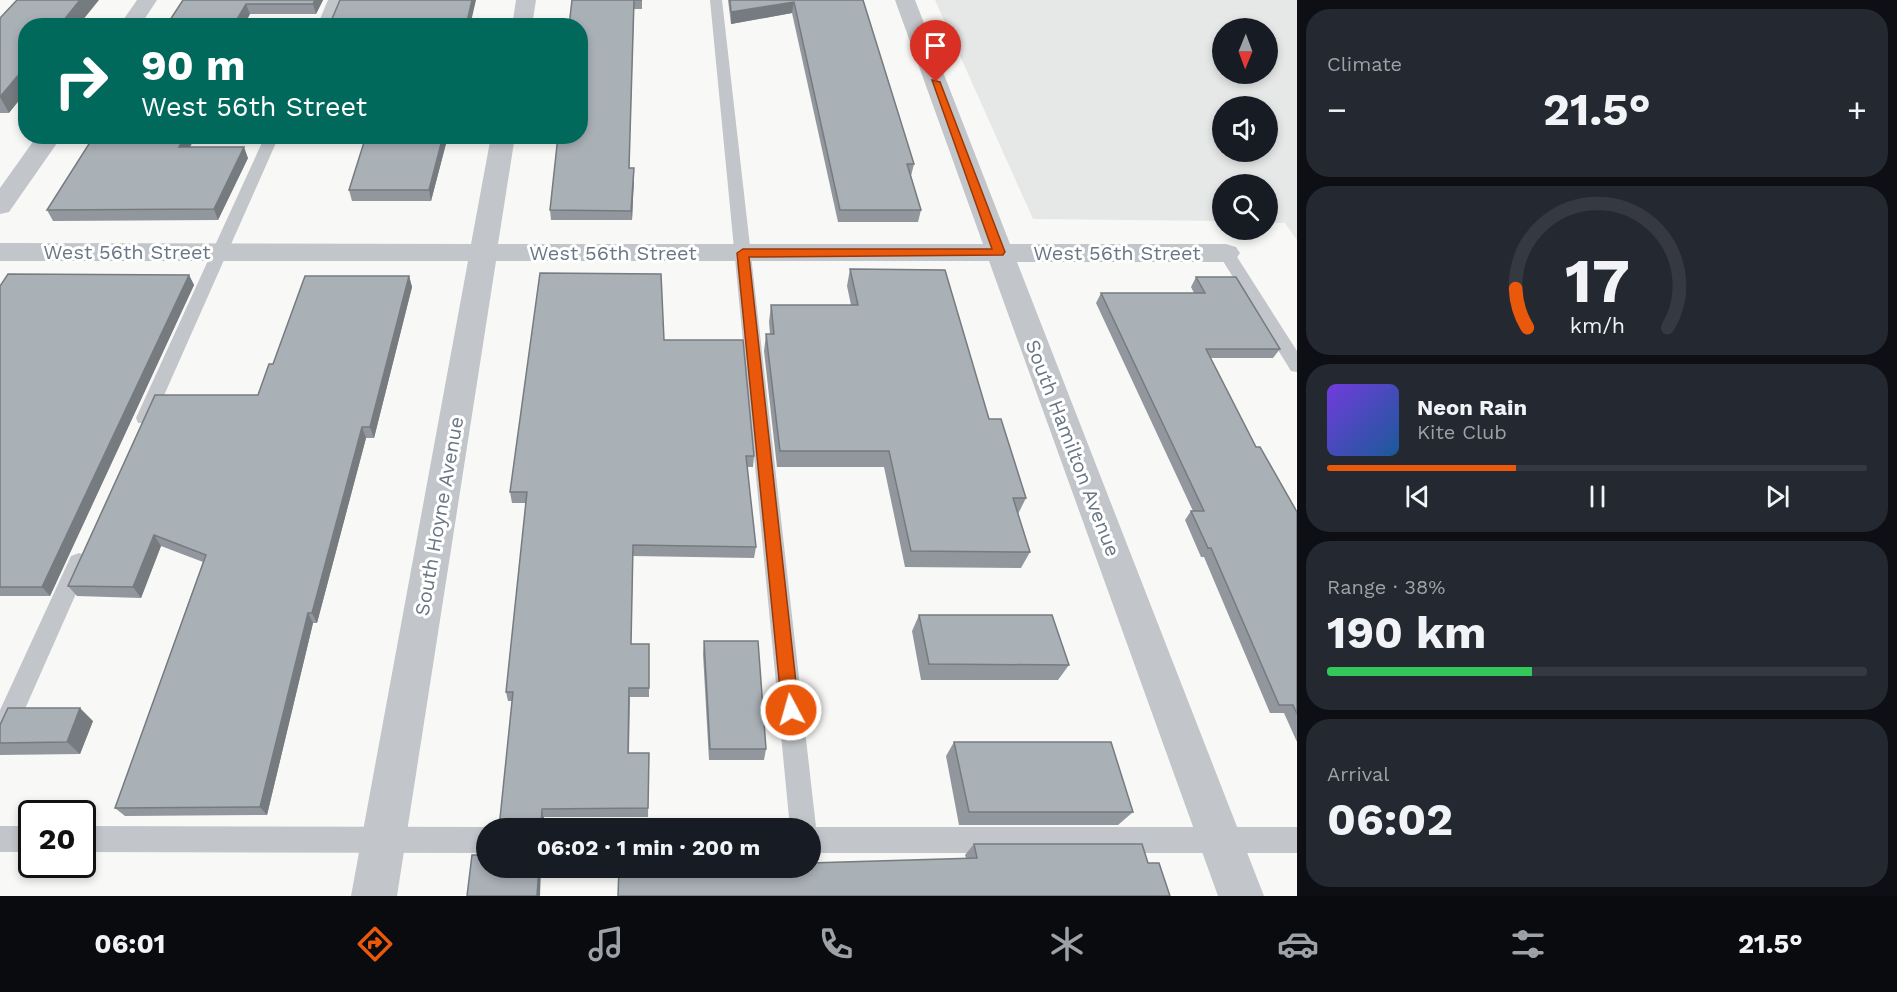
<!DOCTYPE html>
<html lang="en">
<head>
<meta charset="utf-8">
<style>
	body { margin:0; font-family:"Work Sans",sans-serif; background:#242831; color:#f1f3f6; height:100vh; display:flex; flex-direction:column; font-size:22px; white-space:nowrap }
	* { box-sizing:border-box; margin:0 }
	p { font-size:20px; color:#9ea1a6 }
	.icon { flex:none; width:33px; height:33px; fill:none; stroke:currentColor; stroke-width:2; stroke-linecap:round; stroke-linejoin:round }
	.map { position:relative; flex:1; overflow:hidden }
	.side { display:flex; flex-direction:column; gap:9px; padding:9px; background:#0d0f14; width:600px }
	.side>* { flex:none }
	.top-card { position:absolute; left:18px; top:18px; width:570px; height:126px; border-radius:24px; box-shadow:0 3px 9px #0003; background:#00695c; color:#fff; overflow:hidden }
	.needle { width:39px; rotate:181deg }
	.fabs { position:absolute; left:1212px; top:18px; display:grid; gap:12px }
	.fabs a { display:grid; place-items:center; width:66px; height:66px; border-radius:50%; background:#171b24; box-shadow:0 3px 9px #0003; font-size:30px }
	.speed { position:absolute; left:18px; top:800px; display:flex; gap:12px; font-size:30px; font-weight:700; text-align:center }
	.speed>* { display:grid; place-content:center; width:78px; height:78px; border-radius:50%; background:#171b24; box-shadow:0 3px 9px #0003; line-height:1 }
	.speed .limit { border:3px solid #111; border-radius:9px; background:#fff; color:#111 }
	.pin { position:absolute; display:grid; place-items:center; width:51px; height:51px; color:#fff; margin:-62px -26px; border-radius:50% 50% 50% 0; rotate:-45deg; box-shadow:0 0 6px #0007 }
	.pin .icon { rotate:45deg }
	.me { position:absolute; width:66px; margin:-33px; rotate:354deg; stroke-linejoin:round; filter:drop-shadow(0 0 4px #0008) }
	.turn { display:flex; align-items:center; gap:21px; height:126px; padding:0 24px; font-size:27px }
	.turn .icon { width:78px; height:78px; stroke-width:2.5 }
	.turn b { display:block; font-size:42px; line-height:51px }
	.big { font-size:45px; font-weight:700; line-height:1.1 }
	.side .tile { flex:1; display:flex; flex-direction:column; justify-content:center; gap:9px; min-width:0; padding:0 21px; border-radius:24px; background:#242831 }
	.side .dial { align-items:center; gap:0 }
	.dial svg { height:156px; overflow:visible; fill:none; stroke:#363941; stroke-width:7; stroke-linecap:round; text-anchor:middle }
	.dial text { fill:#f1f3f6; stroke:none }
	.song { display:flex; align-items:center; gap:18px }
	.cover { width:72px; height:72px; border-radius:9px; background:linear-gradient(135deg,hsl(260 70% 55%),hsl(210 70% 35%)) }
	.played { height:6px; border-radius:3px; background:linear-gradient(90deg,#ea580c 35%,#363941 35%) }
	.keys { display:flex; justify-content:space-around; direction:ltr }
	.heat { display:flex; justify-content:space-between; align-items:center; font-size:33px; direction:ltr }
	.charge { height:9px; border-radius:4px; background:linear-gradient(90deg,#34c759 38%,#363941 0) }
	.trip { position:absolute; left:476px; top:818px; width:345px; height:60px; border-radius:30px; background:#171b24; box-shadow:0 3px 9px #0003; font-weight:700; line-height:60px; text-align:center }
	.menu { display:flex; height:96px; justify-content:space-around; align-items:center; background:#090b0e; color:#9ea1a6 }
	.menu .icon { width:42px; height:42px }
	.menu .selected { color:#ea580c }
	.menu b { font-size:27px; color:#f1f3f6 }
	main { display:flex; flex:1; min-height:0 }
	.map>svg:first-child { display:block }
</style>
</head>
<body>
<main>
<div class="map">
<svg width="1297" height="896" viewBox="0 0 1297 896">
	<rect width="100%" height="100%" fill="#f8f8f6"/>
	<path fill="#e6e7e7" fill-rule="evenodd" d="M935 0H1297V240L1285 223H1268V184H1222V221L1033 219ZM1222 28H1268V74H1222ZM1268 106V152H1222V106Z"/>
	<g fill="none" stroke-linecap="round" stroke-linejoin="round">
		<path fill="#c2c5c9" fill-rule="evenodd" d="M328 0H340L329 26H317Z
			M710 0H722L816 827H1297V853H810V828H790Z
			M265 136H279L154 418 152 423H138L136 418Z
			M1226 248 1232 249 1297 351V372L1291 371 1218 253Z
			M79 553 87 556 90 562 9 745 0 749V710L71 556Z
			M0 826H32V852H0Z
			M82 826 486 827 489 828H486V853L82 852Z"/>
		<path fill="#c2c5c9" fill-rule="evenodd" d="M137 0H157L140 26H119Z
			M516 0H536L532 26H512Z
			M895 0H915L1010 244H1226L1236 247 1240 253 1236 259 1226 262H1017L1264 896H1218L989 261H496L397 896H351L468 261H0V243L471 244 491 136H515L498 244H983Z
			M37 136H62L9 212 0 214V188Z"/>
	</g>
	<path fill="#91979d" d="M183 0H323L316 14H250L243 26H166Z
		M572 0H642V9H634L629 168 634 177 632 220H551L550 210Z
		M728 0H863L914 164 911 176 921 210 918 222H838L792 13 731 24Z
		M0 18 9 113H0Z
		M366 136H448L431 201H352L349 190Z
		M190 147 248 158 218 220 53 221 47 210Z
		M850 269 989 419 1026 498 1018 514 1030 552 1021 568 905 567 884 467H777L764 351 766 334H770L769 322 771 305H851L847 286Z
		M189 275 194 285 50 596H0V286Z
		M409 276 412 287 374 438H366L317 623H313L267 815 125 816 115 808 203 562 161 546 141 598 77 596 68 586 258 395 273 364Z
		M1196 277 1280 349 1273 358H1210L1256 447 1297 512V742L1284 713H1270L1204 557H1201L1185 520 1191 511H1193L1096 303 1101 293H1194L1191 287Z
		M664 340 754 456 753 467H747L756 547 754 558 633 556 631 644H649V697H630L629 753H649L648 817H544L512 701H508L506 692 526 503H512L510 492Z
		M919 615 1069 665 1058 680H921L912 631Z
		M704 641 766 749 764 760H709L703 654Z
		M93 721 80 754 0 755V725Z
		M954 742 1133 812 1118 825H959L946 756Z
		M974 844 1148 863 810 867 966 858 965 855Z"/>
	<path fill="#767b7f" d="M80 0H99L78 26H59Z
		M315 0H323L316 14 313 4Z
		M472 0H476L470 26H466Z
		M794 2 792 13 731 24V12Z
		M246 4 250 14 243 26H233Z
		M26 66V92L9 113 0 97Z
		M185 136H196L184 158 179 147Z
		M443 136H448L431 201 429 190Z
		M244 147 248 158 218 220 214 209Z
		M634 168V177L632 220 631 211Z
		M189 275 194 285 50 596 42 587Z
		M409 276 412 287 374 438 370 427Z
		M362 427 366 438 317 623 312 613Z
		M154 535 161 546 141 598 133 587Z
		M308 613 313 623 267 815 260 807Z
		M80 708 93 721 80 754 67 742Z
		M542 809 544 817V828H541Z
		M539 867H541L540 896H537Z"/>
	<path fill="#a9b0b6" stroke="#767b7f" stroke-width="1.5" d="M17 0H80L59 26H26V66L0 97V18Z
		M183 0H315L313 4H246L233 26H166Z
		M340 0H472L466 26H329Z
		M572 0H642H634L629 168H634L631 211 550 210 558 136H580V26H569Z
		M730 0H863L914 164H907L921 210H840L794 2 731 12Z
		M94 136H185L179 147H244L214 209 47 210Z
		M366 136H443L429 190H349Z
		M850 269 945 270 989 419H1001L1026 498H1013L1030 552 911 551 889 451H780L766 334H774L771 305H858Z
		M540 273 661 274 664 340H743L754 456H746L756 547 633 545 631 644H649V688H629L628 753H649L648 808 542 809 541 828H499L513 692H506L527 492H510Z
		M8 274 189 275 42 587H0V286Z
		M305 276H409L370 427H362L312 613H308L260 807 115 808 206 555 154 535 133 587 68 586 155 395H258L269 364H273Z
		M1196 277H1236L1280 349H1206L1256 447H1260L1297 512V714L1293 705H1279L1211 548H1208L1191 511H1204L1101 293H1205Z
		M919 615H1052L1069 665 929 664Z
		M704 641H758L766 749H710Z
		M8 708H80L67 742 0 743V725Z
		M954 742H1111L1133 812H969Z
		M974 844H1142L1148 863H1159L1170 896H618L619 867H810V863L977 858Z
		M472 855H486V867H539L537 896H467Z"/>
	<path fill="#ea580c" stroke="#983908" stroke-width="1.5" d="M932 80 940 82 1005 252 1003 255 749 257 799 710 797 715 791 718 785 715 782 710 737 253 743 249H992Z"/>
	<g text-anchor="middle" stroke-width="6" stroke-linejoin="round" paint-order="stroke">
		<g font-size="20" fill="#697785" stroke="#fff">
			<text x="127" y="259">West 56th Street</text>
			<text x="613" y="260">West 56th Street</text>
			<text x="1117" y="260">West 56th Street</text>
			<text transform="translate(1073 448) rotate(69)" y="7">South Hamilton Avenue</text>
			<text transform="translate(439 516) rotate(-80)" y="7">South Hoyne Avenue</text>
		</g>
	</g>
</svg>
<div class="fabs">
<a><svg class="needle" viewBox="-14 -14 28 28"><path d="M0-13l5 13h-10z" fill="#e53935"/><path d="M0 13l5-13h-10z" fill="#9ea1a6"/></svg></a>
<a><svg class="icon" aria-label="sound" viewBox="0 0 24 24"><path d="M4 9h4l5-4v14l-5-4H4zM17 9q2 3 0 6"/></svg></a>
<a><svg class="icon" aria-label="search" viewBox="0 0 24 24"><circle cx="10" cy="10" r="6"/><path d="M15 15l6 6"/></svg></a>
</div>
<div class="speed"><div class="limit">20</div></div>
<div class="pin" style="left:936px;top:82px;background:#d93025"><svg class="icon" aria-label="arrive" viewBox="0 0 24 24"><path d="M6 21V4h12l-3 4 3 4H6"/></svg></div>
<svg class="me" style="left:791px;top:710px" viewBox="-20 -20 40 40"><circle r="17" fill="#ea580c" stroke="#fff" stroke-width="3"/><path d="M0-11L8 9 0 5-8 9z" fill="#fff"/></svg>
<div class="trip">06:02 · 1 min · 200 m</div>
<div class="top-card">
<div class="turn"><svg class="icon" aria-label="right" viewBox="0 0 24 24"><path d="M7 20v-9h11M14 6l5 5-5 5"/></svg><div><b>90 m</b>West 56th Street</div></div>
</div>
</div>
<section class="side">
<div class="tile"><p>Climate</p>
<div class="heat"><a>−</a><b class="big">21.5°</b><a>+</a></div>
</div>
<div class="tile dial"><svg viewBox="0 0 100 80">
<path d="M14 69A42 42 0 1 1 86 69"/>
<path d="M14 69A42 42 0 0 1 8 49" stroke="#ea580c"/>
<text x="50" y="56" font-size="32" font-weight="700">17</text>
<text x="50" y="72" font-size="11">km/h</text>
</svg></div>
<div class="tile">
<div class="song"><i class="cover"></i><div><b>Neon Rain</b><p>Kite Club</p></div></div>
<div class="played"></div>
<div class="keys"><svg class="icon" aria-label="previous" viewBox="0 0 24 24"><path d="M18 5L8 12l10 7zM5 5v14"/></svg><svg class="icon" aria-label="pause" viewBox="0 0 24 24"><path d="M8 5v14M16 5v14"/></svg><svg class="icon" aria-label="next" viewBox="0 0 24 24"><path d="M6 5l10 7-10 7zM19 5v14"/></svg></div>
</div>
<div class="tile"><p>Range · 38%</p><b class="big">190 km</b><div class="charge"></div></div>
<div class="tile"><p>Arrival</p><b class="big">06:02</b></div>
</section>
</main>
<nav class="menu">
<b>06:01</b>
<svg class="icon selected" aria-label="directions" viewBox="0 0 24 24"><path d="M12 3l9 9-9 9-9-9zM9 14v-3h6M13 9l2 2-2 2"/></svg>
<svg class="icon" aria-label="music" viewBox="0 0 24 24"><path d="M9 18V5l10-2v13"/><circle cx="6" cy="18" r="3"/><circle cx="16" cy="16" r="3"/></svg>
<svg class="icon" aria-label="phone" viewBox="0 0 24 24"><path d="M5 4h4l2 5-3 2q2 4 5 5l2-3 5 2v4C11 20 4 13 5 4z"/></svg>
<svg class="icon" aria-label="climate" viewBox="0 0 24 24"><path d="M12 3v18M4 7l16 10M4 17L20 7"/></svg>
<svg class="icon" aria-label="car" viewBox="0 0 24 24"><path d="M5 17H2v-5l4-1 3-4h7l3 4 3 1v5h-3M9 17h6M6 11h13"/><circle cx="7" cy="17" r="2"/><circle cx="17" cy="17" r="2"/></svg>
<svg class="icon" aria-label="filters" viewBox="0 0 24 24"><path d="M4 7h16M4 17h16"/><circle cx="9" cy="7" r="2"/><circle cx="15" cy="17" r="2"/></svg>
<b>21.5°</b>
</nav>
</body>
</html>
